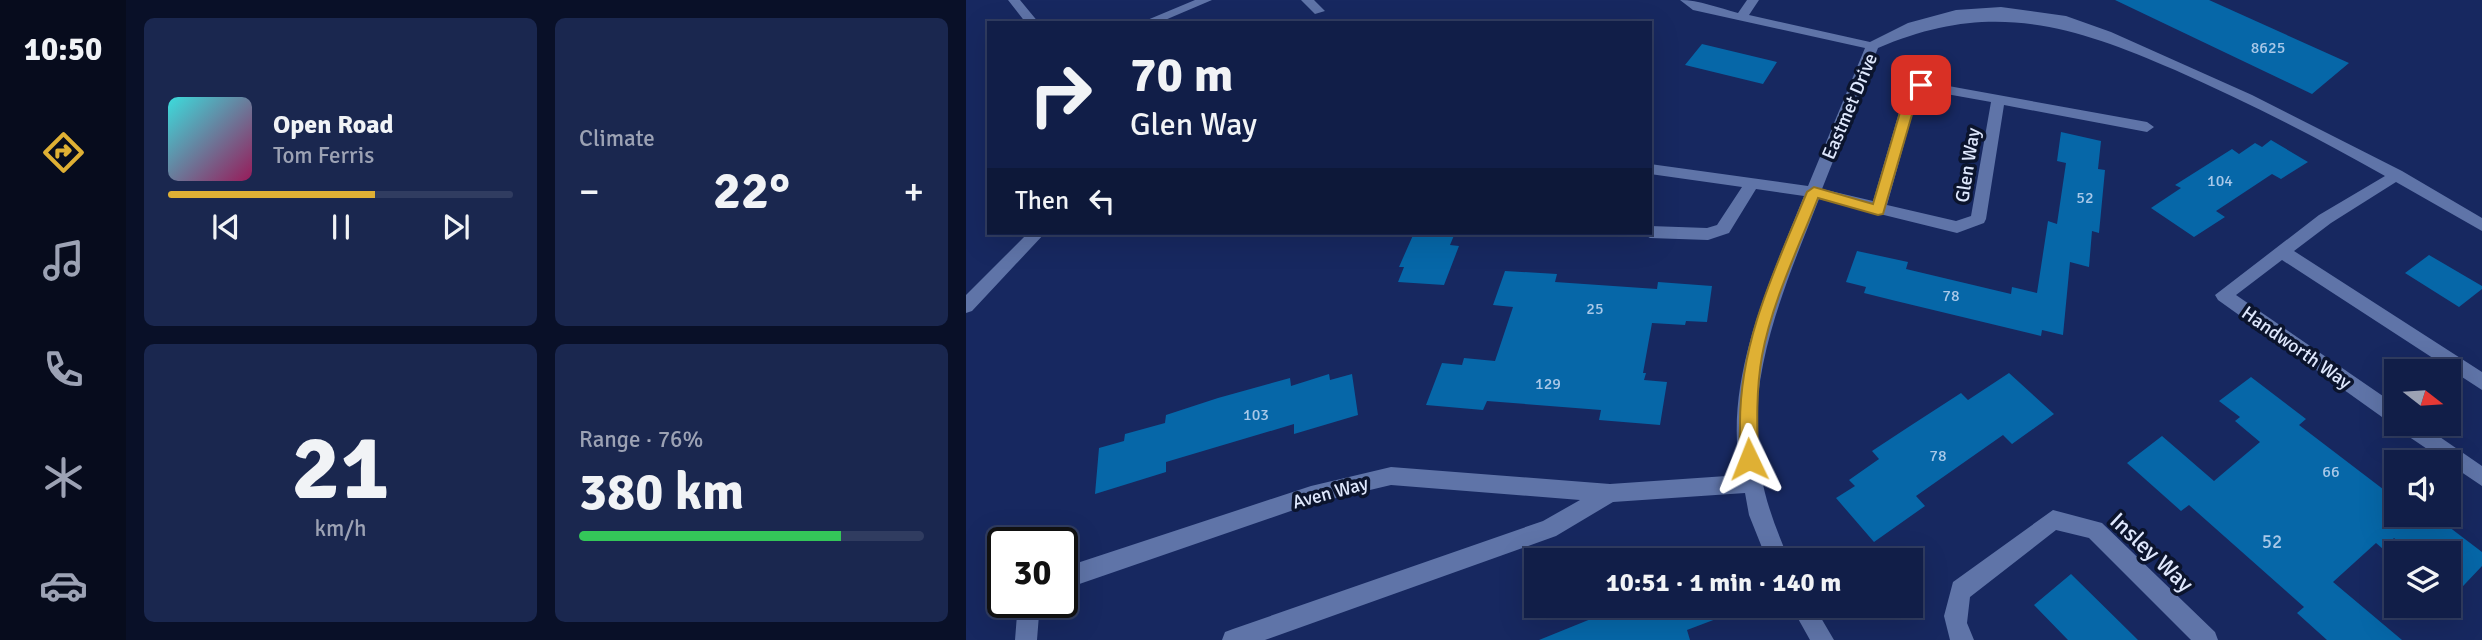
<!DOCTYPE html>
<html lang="en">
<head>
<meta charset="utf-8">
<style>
	body { margin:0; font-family:Signika,sans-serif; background:#1a274f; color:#f1f3f6; height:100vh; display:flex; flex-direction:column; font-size:26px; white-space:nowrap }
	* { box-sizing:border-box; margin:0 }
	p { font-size:23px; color:#9ca2b4 }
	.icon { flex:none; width:38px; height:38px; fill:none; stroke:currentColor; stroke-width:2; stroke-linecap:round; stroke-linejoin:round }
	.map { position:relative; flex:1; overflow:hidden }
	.panel { display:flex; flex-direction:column; gap:18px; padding:18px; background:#091028; width:840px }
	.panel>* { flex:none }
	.banner { position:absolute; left:21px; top:21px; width:665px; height:214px; border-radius:0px; box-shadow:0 7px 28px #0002,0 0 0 2px #303c60; background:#111e48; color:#f1f3f6; overflow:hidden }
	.needle { width:46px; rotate:107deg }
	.buttons { position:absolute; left:1418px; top:359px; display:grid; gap:14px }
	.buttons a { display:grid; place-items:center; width:77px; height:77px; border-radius:0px; background:#111e48; box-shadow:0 7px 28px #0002,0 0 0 2px #303c60; font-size:35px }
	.speed { position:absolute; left:21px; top:527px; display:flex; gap:14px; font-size:35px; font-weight:700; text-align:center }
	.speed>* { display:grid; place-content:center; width:91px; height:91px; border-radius:50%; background:#111e48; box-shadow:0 7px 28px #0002,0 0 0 2px #303c60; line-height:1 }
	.speed .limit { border:4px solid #111; border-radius:10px; background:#fff; color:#111 }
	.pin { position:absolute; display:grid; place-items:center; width:60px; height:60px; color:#fff; margin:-30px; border-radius:14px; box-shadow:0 4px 10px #0006 }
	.me { position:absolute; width:77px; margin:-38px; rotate:358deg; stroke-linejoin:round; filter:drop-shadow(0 0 5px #0008) }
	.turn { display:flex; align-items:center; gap:24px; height:147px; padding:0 28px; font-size:32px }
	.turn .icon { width:91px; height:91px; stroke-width:2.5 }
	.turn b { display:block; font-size:49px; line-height:60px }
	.then { display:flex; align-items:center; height:66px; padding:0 28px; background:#0003; gap:14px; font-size:26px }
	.big { font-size:52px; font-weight:700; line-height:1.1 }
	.panel .widget { flex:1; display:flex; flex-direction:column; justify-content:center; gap:10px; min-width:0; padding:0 24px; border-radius:10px; background:#1a274f }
	.panel .dial { align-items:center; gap:0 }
	.dial b { font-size:91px; line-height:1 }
	.song { display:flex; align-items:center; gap:21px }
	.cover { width:84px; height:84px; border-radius:10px; background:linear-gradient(135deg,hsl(180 70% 55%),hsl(330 70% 35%)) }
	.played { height:7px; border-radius:4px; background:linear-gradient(90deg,#dfb034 60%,#303c60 60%) }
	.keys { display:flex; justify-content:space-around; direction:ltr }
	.heat { display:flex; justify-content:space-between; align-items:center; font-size:38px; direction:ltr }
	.charge { height:10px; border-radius:5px; background:linear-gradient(90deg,#34c759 76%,#303c60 0) }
	.panel .tiles { flex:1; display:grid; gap:18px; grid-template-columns:repeat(2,1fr) }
	.trip { position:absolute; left:558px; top:548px; width:399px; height:70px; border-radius:0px; background:#111e48; box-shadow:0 7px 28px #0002,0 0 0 2px #303c60; font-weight:700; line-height:70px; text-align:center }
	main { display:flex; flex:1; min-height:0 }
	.tab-bar { display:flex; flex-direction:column; width:126px; justify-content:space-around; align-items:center; background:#070c1d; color:#9ca2b4 }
	.tab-bar .icon { width:49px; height:49px }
	.tab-bar .on { color:#dfb034 }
	.tab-bar b { font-size:32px; color:#f1f3f6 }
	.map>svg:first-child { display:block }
</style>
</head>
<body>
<main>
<nav class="tab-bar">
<b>10:50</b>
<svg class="icon on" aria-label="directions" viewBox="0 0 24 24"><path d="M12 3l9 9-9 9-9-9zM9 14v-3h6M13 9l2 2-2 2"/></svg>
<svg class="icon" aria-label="music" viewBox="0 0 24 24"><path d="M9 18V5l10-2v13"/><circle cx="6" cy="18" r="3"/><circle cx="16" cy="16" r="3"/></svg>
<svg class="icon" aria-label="phone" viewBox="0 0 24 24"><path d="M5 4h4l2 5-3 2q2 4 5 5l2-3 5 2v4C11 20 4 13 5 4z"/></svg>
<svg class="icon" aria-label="climate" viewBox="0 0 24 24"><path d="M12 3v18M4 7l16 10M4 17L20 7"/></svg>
<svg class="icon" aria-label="car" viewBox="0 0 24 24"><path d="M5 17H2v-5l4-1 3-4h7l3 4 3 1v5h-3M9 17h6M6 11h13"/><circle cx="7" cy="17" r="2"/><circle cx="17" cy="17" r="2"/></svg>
</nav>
<section class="panel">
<div class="tiles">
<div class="widget">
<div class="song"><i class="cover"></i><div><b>Open Road</b><p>Tom Ferris</p></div></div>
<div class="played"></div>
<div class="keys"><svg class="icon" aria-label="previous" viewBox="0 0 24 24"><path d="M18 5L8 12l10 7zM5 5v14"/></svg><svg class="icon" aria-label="pause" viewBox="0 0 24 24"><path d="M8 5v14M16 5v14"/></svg><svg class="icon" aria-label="next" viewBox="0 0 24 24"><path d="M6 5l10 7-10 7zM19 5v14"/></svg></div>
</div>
<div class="widget"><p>Climate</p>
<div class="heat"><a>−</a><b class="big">22°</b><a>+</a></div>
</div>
<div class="widget dial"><b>21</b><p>km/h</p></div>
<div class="widget"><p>Range · 76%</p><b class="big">380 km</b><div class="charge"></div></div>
</div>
</section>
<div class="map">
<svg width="1516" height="640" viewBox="0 0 1516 640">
	<rect width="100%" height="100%" fill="#172860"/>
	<path fill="#0667a8" d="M1149 0H1243L1383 63 1346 94Z
		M736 44 811 62 797 84 719 65Z
		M1095 132 1135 141 1132 169 1139 170 1133 233 1126 231 1123 267 1104 262 1097 335 1076 330 1075 336 930 301 898 293 900 287 880 282 891 251 942 262 940 269 1045 294 1046 287 1071 293 1082 221 1091 224 1100 163 1091 161Z
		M1305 140 1342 162 1315 179 1306 174 1250 211 1259 217 1228 237 1185 208 1215 188 1209 185 1266 149 1273 154 1289 143 1296 147Z
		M448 233H489L484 245 493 246 478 285 432 282 438 267H433Z
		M1463 255 1516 286V289L1493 307 1439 273Z
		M539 271 591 274 589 282 691 289 692 282 746 286 741 322 720 321 719 325 686 323 677 373H680L678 380 701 382 694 425 633 420 635 410 521 401 517 410 460 405 476 363 496 365 498 358 529 361 547 307 527 305Z
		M1043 373 1088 414 1046 444 1037 435 950 496 959 506 908 542 870 498 889 486 883 480 913 459 906 451 944 426 995 393 1002 400Z
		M363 374 364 380 386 374 392 415 328 434V424L200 462V472L129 494 133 448 158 441 159 434 199 423 200 415 252 398 324 378 325 386Z
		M1285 377 1340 419 1333 425 1430 499V514H1466L1516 552V566L1482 602V553H1446L1428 538 1417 549 1410 543 1367 582 1436 640H1361L1331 613 1338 607 1223 505 1215 511 1161 463 1196 436 1248 481 1294 442 1269 421 1274 417 1253 401Z
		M1105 574 1172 640H1102L1068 605Z
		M657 606H778L779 608 721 630 724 640H573Z"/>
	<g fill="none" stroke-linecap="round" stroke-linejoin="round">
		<path fill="#5f74a8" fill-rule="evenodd" d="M42 0H54L73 23H60Z
			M229 0H246L192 23H174Z
			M335 0H348L359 11 349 14Z
			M714 0C733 0 753 8 772 13L781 0H793L783 15 904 42 942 23 990 10 1035 7 1100 16 1145 32 1286 95 1436 171 1516 218V231L1430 182 1365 223 1328 251 1516 372V390L1316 260 1270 295 1430 405V424H1455L1516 466V486L1433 430 1430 424 1423 422 1252 300 1249 295 1353 215 1419 176C1350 137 1281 102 1209 70 1103 24 1023 0 912 48L856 189 907 201 939 92 955 81 1181 122 1188 127 1181 132 1038 105 1020 219 1018 223 991 233 853 199C820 284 776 380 795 474 800 504 811 531 823 560H801L783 515 779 493 647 502 590 536 299 640H256L259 632 267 629 577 521 614 500 425 485 345 504 96 590V568L345 486 425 467 644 484 775 475C756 381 804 281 838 196L790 189 763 233 742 240 684 238 676 233H684V226L741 228 751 225 776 187 684 174V164L842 186 899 48 727 10ZM958 90 1025 102 1005 216 990 221 921 205 952 94Z
			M62 233H79L6 311 0 313V295Z
			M1087 510 1136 523 1249 632 1252 640H1225L1123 538 1090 530 1004 597 1001 623 1008 640H984L978 616 987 582Z
			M52 602H74L71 640H49Z
			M825 606H848L868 640H844Z"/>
	</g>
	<path fill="#dfb034" stroke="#917222" stroke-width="2" d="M955 81 961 85 952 94 917 214 912 215 852 198C832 249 806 302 796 356 790 390 791 424 792 459L789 464H777C772 454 774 439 774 427 773 343 809 269 841 192L848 187 907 204 940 92Z"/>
	<g text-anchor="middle" stroke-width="7" stroke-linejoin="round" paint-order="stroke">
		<g font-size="16" fill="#a9c8e8">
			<text x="1302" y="53">8625</text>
			<text x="1254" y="186">104</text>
			<text x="1119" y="203">52</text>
			<text x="985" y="301">78</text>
			<text x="629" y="314">25</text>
			<text x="582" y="389">129</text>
			<text x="290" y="420">103</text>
			<text x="972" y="461">78</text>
			<text x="1365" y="477">66</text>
		</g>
		<g font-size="19" fill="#dfe8fd" stroke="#0b142d">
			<text transform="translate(883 106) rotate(-67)" y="7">Eastmet Drive</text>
			<text transform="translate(1001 165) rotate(-81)" y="7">Glen Way</text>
			<text transform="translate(1331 347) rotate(35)" y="7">Handworth Way</text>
			<text transform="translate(364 492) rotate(-15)" y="7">Aven Way</text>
		</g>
		<g font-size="19" fill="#a9c8e8">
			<text x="1306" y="548">52</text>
		</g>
		<g font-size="23" fill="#dfe8fd" stroke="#0b142d">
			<text transform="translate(1186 552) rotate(43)" y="8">Insley Way</text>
		</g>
	</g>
</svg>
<div class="buttons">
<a><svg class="needle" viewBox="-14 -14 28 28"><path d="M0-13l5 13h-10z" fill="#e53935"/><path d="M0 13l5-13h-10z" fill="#9ca2b4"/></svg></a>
<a><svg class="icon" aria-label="sound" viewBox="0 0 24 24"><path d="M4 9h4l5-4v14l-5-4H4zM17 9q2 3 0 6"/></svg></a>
<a><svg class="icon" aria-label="layers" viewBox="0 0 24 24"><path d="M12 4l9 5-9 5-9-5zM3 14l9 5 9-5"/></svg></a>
</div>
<div class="speed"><div class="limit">30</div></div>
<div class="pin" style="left:955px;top:85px;background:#d93025"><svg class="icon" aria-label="arrive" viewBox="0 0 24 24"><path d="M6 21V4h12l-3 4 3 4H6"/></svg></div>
<svg class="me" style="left:783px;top:459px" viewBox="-20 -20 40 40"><path d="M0-17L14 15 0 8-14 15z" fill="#dfb034" stroke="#fff" stroke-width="4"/></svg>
<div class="trip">10:51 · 1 min · 140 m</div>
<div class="banner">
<div class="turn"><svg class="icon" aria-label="right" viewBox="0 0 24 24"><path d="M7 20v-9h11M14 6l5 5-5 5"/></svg><div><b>70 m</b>Glen Way</div></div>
<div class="then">Then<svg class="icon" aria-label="left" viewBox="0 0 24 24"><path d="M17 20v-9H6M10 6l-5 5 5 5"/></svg></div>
</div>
</div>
</main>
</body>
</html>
